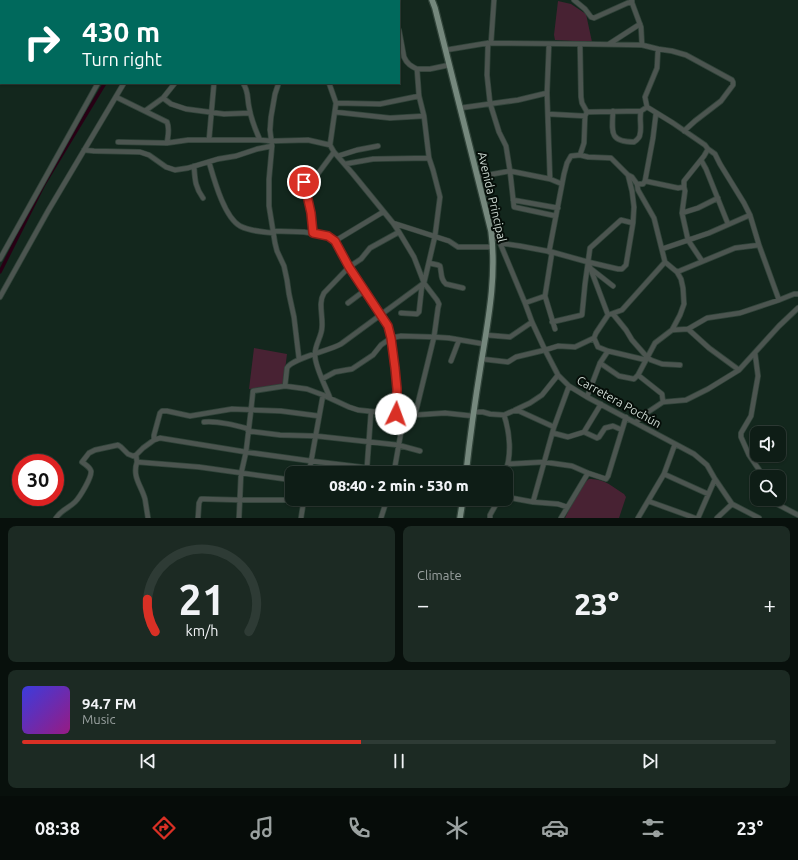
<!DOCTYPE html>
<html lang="en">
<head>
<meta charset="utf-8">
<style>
	body { margin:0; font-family:Ubuntu,sans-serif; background:#1c2a23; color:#f1f3f6; height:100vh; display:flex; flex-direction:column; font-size:15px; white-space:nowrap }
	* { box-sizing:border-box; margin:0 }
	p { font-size:13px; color:#9ba2a1 }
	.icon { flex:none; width:22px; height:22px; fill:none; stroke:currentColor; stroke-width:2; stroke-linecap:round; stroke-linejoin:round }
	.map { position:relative; height:518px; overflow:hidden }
	.details { display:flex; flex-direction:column; gap:8px; padding:8px; background:#08100c; flex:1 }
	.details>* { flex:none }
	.top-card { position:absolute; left:0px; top:0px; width:400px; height:84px; box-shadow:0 1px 3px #0004,0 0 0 1px #2e3b35; background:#00695c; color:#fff; overflow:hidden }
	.buttons { position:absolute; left:750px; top:426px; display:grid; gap:8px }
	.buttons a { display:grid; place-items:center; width:36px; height:36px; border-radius:8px; background:#0e1d16; box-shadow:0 1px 3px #0004,0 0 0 1px #2e3b35; font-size:20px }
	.speed { position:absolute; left:12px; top:454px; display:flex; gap:8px; font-size:20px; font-weight:700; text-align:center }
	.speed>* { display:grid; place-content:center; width:52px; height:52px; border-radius:50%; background:#0e1d16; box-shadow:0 1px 3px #0004,0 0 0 1px #2e3b35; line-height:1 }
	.speed .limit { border:6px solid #d22; background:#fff; color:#111 }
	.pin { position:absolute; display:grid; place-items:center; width:34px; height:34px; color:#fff; margin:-17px; border:2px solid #fff; border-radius:50%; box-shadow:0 1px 4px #0007 }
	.me { position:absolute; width:44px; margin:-22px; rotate:3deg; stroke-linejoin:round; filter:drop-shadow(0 0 3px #0008) }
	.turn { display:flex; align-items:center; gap:14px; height:84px; padding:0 16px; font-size:18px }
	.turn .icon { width:52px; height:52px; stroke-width:2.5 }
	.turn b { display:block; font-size:28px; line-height:34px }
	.big { font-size:30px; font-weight:800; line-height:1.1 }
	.details .widget { flex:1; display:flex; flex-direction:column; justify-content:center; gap:6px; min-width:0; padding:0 14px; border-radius:8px; background:#1c2a23 }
	.details .dial { align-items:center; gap:0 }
	.dial svg { height:104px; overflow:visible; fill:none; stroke:#2e3b35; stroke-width:7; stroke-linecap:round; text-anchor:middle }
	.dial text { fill:#f1f3f6; stroke:none }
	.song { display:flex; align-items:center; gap:12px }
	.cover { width:48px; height:48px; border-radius:6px; background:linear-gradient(135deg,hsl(240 70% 55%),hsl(310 70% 35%)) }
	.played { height:4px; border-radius:2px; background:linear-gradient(90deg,#d93025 45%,#2e3b35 45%) }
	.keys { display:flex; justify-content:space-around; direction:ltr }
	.heat { display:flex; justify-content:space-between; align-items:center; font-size:22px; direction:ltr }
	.details .tiles { flex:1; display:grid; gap:8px; grid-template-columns:1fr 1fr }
	.widget:last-child { grid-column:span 2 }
	.trip { position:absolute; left:285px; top:466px; width:228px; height:40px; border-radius:8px; background:#0e1d16; box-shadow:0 1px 3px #0004,0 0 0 1px #2e3b35; font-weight:800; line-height:40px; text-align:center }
	.tabs { display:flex; height:64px; justify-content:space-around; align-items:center; background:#060c09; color:#9ba2a1 }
	.tabs .icon { width:28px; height:28px }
	.tabs .selected { color:#d93025 }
	.tabs b { font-size:18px; color:#f1f3f6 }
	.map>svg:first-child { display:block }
</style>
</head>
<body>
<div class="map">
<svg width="798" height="518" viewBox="0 0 798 518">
	<rect width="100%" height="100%" fill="#13271d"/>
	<path fill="#482233" d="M558 1 571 4 586 14 592 42 555 40 554 35Z
		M254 348 287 354 283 386 249 389Z
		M589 479C604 478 613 487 624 494L626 497 619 518H565C570 508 580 485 589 479Z"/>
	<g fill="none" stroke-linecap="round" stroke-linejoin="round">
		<path stroke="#270014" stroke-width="3.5" d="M148 1 149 0
			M0 272 44 184 105 83"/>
		<defs>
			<path id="minor" d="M194 0V1
				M217 0V1
				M382 0 383 1
				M574 0 585 9 591 17 594 18 632 1
				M631 0 641 27 642 45
				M141 1 142 0
				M184 1 185 0
				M335 1V0
				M399 30 404 57C407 64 411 66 417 69L419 96 424 116 429 158 433 170 440 197 435 236 424 283 341 344C329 351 292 358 287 368L285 386 307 389 323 395 349 407 358 410 404 415H415
				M488 43 487 75 490 103 499 132 506 146 510 171 514 207 556 216
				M491 43 494 0
				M580 44 581 97 582 103 587 112
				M609 44 640 24
				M658 49 672 51 686 55 732 80 733 82V85L721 101 695 121 684 131
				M446 50 488 43 584 44 642 45 658 49 657 68 645 97 647 107 641 111 587 112 585 116 584 143 580 155 571 156 567 163 564 174 549 252
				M417 69H430L449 65
				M243 83C249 92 247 98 249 107 251 119 255 129 260 140
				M278 83V85L275 94 271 117 270 130 272 146 269 179V206L275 243 277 251 284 266 287 280 289 294 294 317 299 359
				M329 83 336 103 330 145
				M547 93 550 179
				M116 97 167 122C170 129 168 135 167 143
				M163 98 171 104 186 109 224 114 250 113
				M336 103 380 104 419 96
				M647 107 673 123 705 145 708 149 715 154 720 164 744 203 750 215 759 245 779 300
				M460 108 518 100 547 93 549 44
				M145 111 163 98 175 83
				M613 111C612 132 609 142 634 142 637 140 640 138 640 134 642 127 639 119 641 111
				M335 112 390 118 424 116
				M548 114 585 116
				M209 140 214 83
				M118 142 167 143 188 140H260L272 141 308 140 330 145 334 152 353 174 393 223 399 232 414 257 424 283 437 300 439 304 438 308 434 337 401 336 391 338 381 345 373 355 352 369 346 370 335 372 322 379
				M84 150 94 151 140 152 149 155 166 167 175 170 188 168 218 159 236 156 257 149 272 146
				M338 156 357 150 378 146
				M701 160 706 169 728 224
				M209 162C214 179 224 217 240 226 250 231 262 232 274 233
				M345 164 373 159 429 158
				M194 166C195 180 195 187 203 198
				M628 175 632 177 637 184H643L645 181 653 138 656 113
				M477 177 510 171 550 179 562 184
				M645 181 678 188 684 187V181L704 156 708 149
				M637 184 638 190 654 218 665 262 677 272 681 279 683 288 684 304 680 315 672 330
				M684 187 685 191 682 213 688 240 702 261
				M513 200 558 208
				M682 213 698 208 718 198
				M393 223 449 241 458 247H493
				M273 231 304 232 328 236 335 241 349 267 388 326 391 338 395 368 397 389 395 414
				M491 231 500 243 525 303 532 322 545 350 558 375 569 386 587 397 694 454 707 465 715 479 732 504 759 518
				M313 233 311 213 304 182 317 175 334 152
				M335 241 383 212
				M500 243 520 246 552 252 588 262 618 269H622L626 265 633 223 634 207 632 191 628 175 611 158 588 157 580 155
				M662 249 709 233 750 215
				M552 252 545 296 555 329
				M0 259 98 83
				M429 263 438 265 440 266C442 273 440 279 446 284L463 288
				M590 268 613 286
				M677 272 735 248 759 245
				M0 297 48 211 124 83
				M348 303 364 291
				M525 303 545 296
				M401 313 417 314 419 312 422 285
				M611 314 622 310 665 262
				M613 314 626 330 632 340 647 357 651 360 662 364 680 365
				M552 322 582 315 585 284 590 248 621 220 633 223
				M688 329 709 348 739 370
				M486 335 510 337 532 322
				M608 351 646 360
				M755 353 758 376 751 416 741 433V437L749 455 762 474 763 477
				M482 359 508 362 516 357 545 350 558 346 575 347 594 338
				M451 361 459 340
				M600 363 619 376 634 379 638 375 662 394 663 402
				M638 375 655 343 672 330 688 329 707 318 740 313 779 300 794 294H798
				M587 397 600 363 608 351 598 347 594 338 596 333 608 315 588 262
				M330 398C326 387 314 365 315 354 315 344 322 336 322 327 323 315 318 303 324 293L349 267 361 259 370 248 399 232
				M515 410 530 403 542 395 558 375
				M473 412H483L490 414 504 415 513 411H519L554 427
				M504 415C510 433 512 455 505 473
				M473 416 445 413 415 415 434 337 449 338 484 344
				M204 422C219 421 234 425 249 429
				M636 422 648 412 663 402 686 400 708 389 739 370 779 326 798 308
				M248 431 280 435 316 436 398 445 420 451
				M584 432 597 438 599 437 605 428 613 426 622 430
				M553 433 568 437 584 432 601 404
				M154 440V435L160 413 162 411H167L190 416 232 409 281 411 319 416
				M136 455 137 462 199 467 292 480
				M137 462C132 477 141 485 145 499 146 505 147 512 148 518
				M508 464 544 462 572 466 588 473 606 479 608 476 626 417
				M367 467 371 412
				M394 472 404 415
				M309 473 323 395
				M664 474 708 494
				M506 497 533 502 558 504 567 507
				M772 499 775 503 798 515
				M648 501 695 518
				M533 502 554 427 569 386
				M56 518C61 510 69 508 75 502 80 497 92 477 91 471 90 467 86 465 82 462L89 453 95 450 118 445 121 447 128 454 133 456 136 455 143 448 154 440 160 438 246 452 311 461 394 471
				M198 518 199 503 201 499H204L240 500H304
				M239 518 241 474 246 452 251 410 253 391 285 386
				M301 518 304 499
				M381 518 387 499
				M490 518V515L499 499
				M561 518 588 473
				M638 518 664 474 675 444
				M698 518 715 479
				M717 518 732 504"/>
			<path id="major" d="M432 0 435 8 491 231C497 276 488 321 481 364 475 401 470 437 466 473
				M460 518 463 499"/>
		</defs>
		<use href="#minor" stroke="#31443a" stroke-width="6"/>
		<use href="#major" stroke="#31443a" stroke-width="8"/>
		<use href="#minor" stroke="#4c5550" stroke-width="4.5"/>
		<use href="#major" stroke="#75887d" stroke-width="5.5"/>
	</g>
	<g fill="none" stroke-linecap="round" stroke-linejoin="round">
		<defs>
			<path id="route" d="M304 182 311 213 313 233 328 236 335 241 349 267 388 326 391 338 395 368 397 389 396 414"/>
		</defs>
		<use href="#route" stroke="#8d1f18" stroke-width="10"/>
		<use href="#route" stroke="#d93025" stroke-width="7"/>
	</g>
	<g text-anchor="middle" stroke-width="4" stroke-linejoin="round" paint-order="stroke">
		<g font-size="12" fill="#cfdbd4" stroke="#060e09">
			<text transform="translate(492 197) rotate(77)" y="4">Avenida Principal</text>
			<text transform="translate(619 402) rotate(29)" y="4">Carretera Pochún</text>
		</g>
	</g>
</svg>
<div class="buttons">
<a><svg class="icon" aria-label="sound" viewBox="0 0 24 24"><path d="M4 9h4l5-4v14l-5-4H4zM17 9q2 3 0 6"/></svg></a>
<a><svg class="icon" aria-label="search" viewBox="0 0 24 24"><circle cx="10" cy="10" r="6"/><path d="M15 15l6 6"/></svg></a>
</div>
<div class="speed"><div class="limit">30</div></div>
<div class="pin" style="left:304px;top:182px;background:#d93025"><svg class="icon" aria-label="arrive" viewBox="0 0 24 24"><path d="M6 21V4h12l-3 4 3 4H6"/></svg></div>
<svg class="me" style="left:396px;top:414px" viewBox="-20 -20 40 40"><circle r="19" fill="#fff"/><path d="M0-13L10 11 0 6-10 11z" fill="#d93025"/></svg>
<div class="trip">08:40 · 2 min · 530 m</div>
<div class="top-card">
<div class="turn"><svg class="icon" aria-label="right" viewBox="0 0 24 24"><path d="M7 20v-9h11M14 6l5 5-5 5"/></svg><div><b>430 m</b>Turn right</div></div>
</div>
</div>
<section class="details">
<div class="tiles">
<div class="widget dial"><svg viewBox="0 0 100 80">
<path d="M14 69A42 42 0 1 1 86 69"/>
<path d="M14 69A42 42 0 0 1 8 44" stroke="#d93025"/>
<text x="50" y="56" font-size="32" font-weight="700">21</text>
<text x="50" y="72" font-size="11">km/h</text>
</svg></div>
<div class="widget"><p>Climate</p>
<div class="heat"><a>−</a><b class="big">23°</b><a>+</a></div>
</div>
<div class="widget">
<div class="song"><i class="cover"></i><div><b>94.7 FM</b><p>Music</p></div></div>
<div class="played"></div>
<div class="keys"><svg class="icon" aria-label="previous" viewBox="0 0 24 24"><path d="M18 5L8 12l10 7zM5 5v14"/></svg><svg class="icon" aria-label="pause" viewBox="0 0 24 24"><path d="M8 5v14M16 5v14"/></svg><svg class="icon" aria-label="next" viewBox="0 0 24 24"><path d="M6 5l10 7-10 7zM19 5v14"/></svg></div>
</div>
</div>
</section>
<nav class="tabs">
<b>08:38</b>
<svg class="icon selected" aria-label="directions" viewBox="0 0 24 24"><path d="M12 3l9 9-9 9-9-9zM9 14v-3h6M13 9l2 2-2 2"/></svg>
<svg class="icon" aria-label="music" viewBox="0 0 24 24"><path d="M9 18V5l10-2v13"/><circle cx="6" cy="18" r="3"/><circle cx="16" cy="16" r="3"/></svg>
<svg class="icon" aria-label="phone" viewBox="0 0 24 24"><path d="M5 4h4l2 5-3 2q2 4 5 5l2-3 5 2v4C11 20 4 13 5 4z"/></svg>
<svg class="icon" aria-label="climate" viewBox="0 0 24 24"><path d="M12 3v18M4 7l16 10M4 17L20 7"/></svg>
<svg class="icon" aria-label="car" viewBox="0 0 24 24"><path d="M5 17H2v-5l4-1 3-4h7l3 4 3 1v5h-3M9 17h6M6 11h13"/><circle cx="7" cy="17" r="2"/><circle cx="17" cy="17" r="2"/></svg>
<svg class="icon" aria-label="filters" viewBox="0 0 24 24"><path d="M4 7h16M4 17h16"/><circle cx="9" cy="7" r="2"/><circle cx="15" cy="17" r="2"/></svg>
<b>23°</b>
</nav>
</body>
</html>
